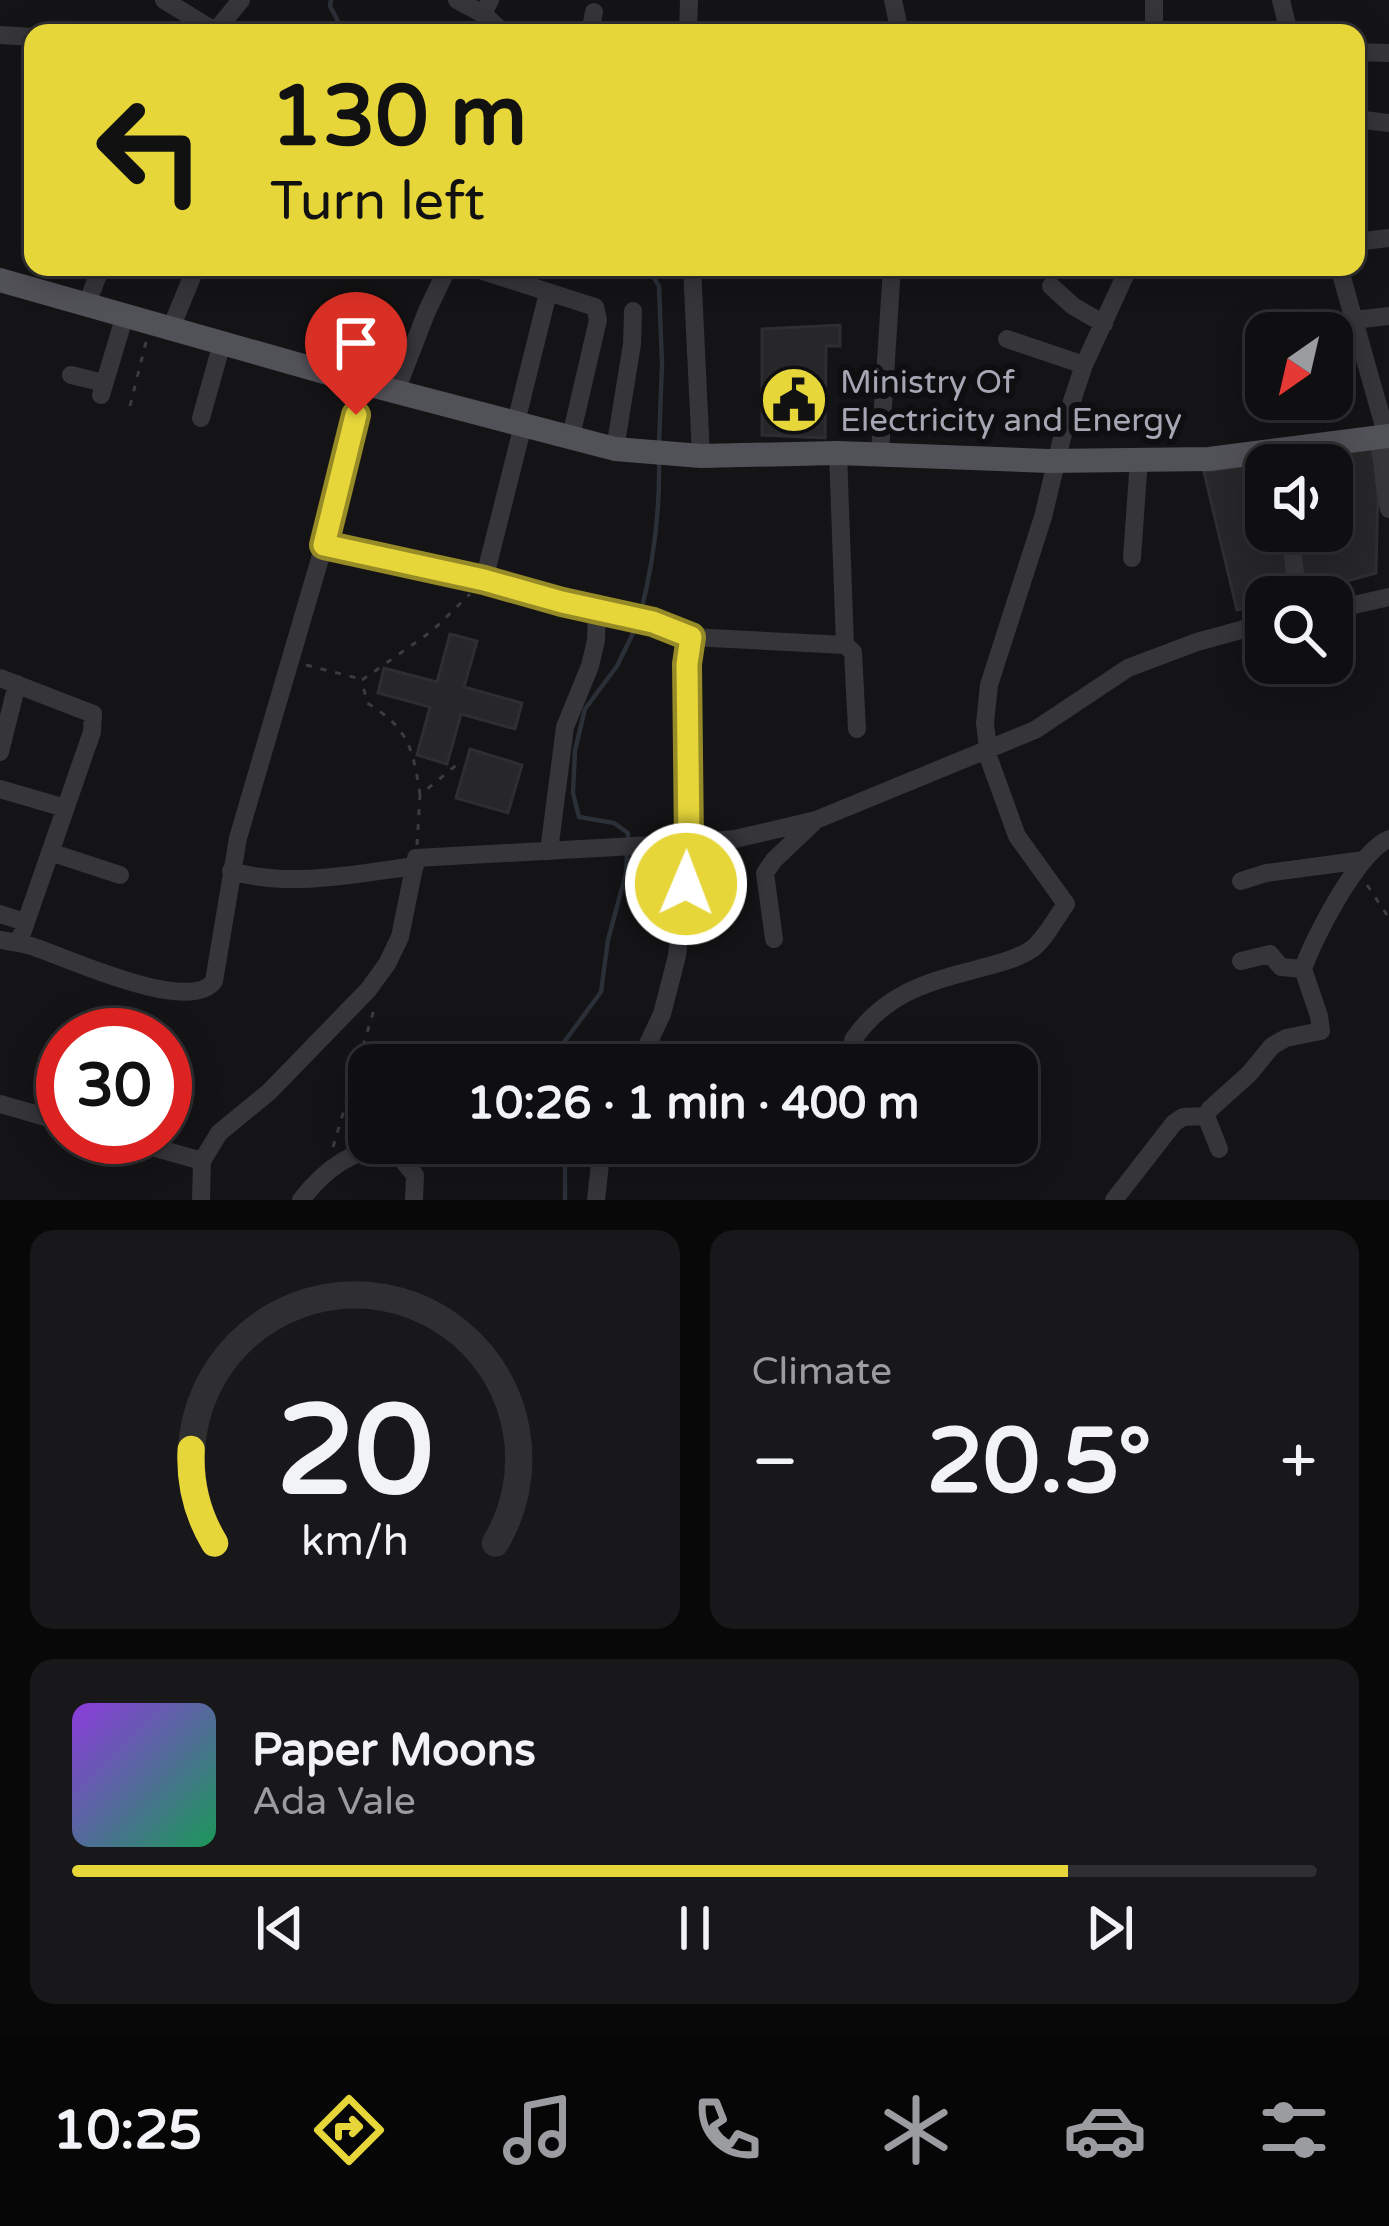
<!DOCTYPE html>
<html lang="en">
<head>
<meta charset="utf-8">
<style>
	body { margin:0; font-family:"Varela Round",sans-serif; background:#181719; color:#f1f3f6; height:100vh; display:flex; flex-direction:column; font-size:45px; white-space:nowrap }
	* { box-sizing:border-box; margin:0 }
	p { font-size:39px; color:#9b9c9f }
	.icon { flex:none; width:66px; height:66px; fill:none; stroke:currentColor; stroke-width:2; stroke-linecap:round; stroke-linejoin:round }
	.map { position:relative; height:1200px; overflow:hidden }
	.side { display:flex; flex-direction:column; gap:30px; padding:30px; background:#080809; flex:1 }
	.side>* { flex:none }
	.guide { position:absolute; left:24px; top:24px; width:1341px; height:252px; border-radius:24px; box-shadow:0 6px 30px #0003,0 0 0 3px #2f2e30; background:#e6d63a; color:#111; overflow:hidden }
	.needle { width:78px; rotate:214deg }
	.tools { position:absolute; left:1245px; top:312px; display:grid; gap:24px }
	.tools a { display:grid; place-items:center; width:108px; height:108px; border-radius:24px; background:#0f0e10; box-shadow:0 6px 30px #0003,0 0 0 3px #2f2e30; font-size:60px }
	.speed { position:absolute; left:36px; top:1008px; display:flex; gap:24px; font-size:60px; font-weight:700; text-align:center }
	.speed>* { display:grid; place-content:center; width:156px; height:156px; border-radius:50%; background:#0f0e10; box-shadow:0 6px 30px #0003,0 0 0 3px #2f2e30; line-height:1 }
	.speed .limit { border:18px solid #d22; background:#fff; color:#111 }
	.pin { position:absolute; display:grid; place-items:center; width:102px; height:102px; color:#fff; margin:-123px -51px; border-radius:50% 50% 50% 0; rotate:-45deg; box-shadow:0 0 12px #0007 }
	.pin .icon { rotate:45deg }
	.me { position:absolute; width:132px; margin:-66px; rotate:1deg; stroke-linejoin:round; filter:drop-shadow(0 0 9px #0008) }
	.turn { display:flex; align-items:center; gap:42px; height:252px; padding:0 48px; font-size:54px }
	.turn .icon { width:156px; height:156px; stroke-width:2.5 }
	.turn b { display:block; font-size:84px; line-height:102px }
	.big { font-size:90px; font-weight:700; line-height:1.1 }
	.side .widget { flex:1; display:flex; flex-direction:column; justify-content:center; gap:18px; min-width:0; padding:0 42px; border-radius:24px; background:#181719 }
	.side .dial { align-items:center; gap:0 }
	.dial svg { height:312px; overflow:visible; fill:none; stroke:#2f2e30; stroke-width:7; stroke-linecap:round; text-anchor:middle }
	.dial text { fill:#f1f3f6; stroke:none }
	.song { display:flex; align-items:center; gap:36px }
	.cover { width:144px; height:144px; border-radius:18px; background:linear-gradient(135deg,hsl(270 70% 55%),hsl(150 70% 35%)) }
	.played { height:12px; border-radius:6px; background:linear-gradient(90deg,#e6d63a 80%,#2f2e30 80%) }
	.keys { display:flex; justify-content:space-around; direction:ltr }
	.heat { display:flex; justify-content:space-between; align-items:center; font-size:66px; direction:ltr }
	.side .tiles { flex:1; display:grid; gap:30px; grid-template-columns:1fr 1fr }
	.widget:last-child { grid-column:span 2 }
	.trip { position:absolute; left:348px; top:1044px; width:690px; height:120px; border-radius:24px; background:#0f0e10; box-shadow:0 6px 30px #0003,0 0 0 3px #2f2e30; font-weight:700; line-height:120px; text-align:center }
	.dock { display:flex; height:192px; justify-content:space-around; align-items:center; background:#060606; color:#9b9c9f }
	.dock .icon { width:84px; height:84px }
	.dock .current { color:#e6d63a }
	.dock b { font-size:54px; color:#f1f3f6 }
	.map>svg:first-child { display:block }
</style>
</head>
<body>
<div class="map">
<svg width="1389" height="1200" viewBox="0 0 1389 1200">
	<rect width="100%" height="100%" fill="#141315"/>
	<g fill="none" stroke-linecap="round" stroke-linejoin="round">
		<path stroke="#2a2f38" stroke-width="4.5" d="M331 0 330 6 344 33
			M647 267 659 286 662 364 659 444
			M640 616C653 565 660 515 659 462
			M628 843V833L614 823 579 817 573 793 575 750 585 709 617 666 636 627
			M554 1065 559 1049 601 992 608 940 626 873 627 854
			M565 1143V1200"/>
	</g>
	<path fill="#272629" stroke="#2e2d31" stroke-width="3" fill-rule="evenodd" d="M840 325V346H826L825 438 762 435V329Z
		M1379 446 1376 573 1287 597H1266V603L1237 610 1204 472ZM1266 465H1332V531H1266Z
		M450 634 477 641 464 687 522 703 515 729 461 714 447 764 417 755 430 707 378 693 384 668 437 682Z
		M470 749 522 765 508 813 456 798Z"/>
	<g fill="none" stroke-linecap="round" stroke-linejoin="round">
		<path stroke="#3b3b41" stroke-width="3" stroke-dasharray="6 9" stroke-linecap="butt" d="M130 406 147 338
			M306 665 361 679
			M420 795C413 749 409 728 367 703L362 680 432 631 470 594
			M417 845 420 795 460 762
			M1367 885 1389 918
			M333 1147 375 1006"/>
		<path stroke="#35353a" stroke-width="18" d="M164 0 218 33
			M457 0 483 14
			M490 0 483 14 504 33
			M893 0 900 33
			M1154 0V33
			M1281 0 1289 33
			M214 33 241 0
			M590 33 594 12
			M688 33 689 0
			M0 35 33 37
			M1356 52 1389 53
			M1356 119 1389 123
			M1356 242 1389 238
			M470 267 595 307 598 320 571 436
			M692 267 701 456
			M1339 267 1387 437
			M1051 286 1073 306 1104 324
			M87 304 101 267
			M1354 320 1389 316
			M171 328 196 267
			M1007 339 1084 365
			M71 375 104 383
			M396 391 427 311 448 267
			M101 395 125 315
			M201 418 222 343
			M516 422 548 293
			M1377 438C1385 461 1382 486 1389 509
			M615 449 632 344 633 311
			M838 453 845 645 853 652 857 729
			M880 453 892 267
			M1290 531 1295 573
			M324 545 484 580 653 623 691 637 845 645
			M1132 558 1139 459
			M484 580 523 425
			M1332 610 1389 597
			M0 678 93 714 92 732 19 942
			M0 752 17 684
			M0 789 65 808
			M549 851 565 727 590 666 596 640 597 609
			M50 852 120 875
			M231 871C290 888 356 874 415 866
			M1241 881 1266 873 1364 860
			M0 914 25 922
			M774 939 765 873 774 860 813 823
			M0 940C13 942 25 943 37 948 69 959 191 1015 214 981L238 838 324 545 363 383
			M1241 961 1270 954 1281 967 1303 969C1314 937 1358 852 1389 839
			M853 1040C882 997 922 983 970 971 990 965 1014 961 1032 949 1045 939 1056 918 1066 904L1017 836 989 759 985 723 989 685 1043 517 1068 413 1084 365 1129 267
			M638 1065 662 1014 677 956 689 843 735 839 816 820 1035 730 1128 668 1197 642 1266 623
			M0 1104 63 1122
			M1206 1116 1210 1109 1249 1074 1272 1046 1286 1038 1321 1031 1319 1016 1303 969
			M1206 1116 1219 1149
			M117 1137 202 1161
			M201 1200 202 1161 219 1133 269 1092 368 990 387 964 400 937 416 858 689 843 687 664 691 637
			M301 1200C324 1170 352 1148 391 1147L415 1175 414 1200
			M596 1200 601 1155 605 1143
			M1114 1200 1174 1123 1183 1117 1206 1116"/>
		<path stroke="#515158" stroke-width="24" d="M0 280 363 383 615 449 701 456 838 453 1049 461 1209 459 1389 436"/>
	</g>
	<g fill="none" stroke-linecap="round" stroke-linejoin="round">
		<defs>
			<path id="route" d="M356 415 324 545 484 580 562 602 653 622 691 637 687 664 689 843 686 884"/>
		</defs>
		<use href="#route" stroke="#968b26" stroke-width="30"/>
		<use href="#route" stroke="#e6d63a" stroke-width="21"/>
	</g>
	<defs>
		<symbol id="civic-disc" viewBox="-11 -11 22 22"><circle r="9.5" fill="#e6d63a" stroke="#0f0e10"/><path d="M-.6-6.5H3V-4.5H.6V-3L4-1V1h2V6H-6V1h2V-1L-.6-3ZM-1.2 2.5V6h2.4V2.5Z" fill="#111"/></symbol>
	</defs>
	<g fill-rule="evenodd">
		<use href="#civic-disc" x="756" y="362" width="76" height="76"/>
	</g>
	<g text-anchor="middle" stroke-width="12" stroke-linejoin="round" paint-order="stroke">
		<g font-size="33" fill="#a6a7b4" stroke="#0f0e10" text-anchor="start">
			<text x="840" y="393">Ministry Of<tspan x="840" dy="38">Electricity and Energy</tspan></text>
		</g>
	</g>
</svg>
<div class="tools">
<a><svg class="needle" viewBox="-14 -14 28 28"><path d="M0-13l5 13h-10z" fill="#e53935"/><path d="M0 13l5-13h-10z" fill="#9b9c9f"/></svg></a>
<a><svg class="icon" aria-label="sound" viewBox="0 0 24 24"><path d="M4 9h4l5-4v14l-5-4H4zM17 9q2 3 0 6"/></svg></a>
<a><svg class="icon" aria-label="search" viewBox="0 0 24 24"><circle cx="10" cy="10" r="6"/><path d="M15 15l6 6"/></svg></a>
</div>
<div class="speed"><div class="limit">30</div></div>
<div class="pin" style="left:356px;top:415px;background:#d93025"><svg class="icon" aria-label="arrive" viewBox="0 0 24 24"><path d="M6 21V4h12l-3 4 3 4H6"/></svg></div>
<svg class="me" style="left:686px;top:884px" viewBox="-20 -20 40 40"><circle r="17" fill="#e6d63a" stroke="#fff" stroke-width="3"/><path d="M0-11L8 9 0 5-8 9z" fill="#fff"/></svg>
<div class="trip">10:26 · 1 min · 400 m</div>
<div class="guide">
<div class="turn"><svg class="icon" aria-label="left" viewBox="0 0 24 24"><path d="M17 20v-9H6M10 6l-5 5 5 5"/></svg><div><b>130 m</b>Turn left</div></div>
</div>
</div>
<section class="side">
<div class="tiles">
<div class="widget dial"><svg viewBox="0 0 100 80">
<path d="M14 69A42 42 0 1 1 86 69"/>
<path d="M14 69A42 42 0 0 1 8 45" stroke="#e6d63a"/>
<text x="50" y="56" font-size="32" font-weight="700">20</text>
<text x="50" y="72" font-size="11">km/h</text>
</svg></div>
<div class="widget"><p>Climate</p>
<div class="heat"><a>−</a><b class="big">20.5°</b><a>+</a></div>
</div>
<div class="widget">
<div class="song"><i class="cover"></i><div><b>Paper Moons</b><p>Ada Vale</p></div></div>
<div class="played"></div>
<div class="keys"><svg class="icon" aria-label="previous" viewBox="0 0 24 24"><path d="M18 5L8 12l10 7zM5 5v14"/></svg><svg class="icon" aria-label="pause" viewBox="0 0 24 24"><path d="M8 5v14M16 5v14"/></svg><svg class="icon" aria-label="next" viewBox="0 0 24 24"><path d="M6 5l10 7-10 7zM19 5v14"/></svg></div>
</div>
</div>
</section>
<nav class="dock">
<b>10:25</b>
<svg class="icon current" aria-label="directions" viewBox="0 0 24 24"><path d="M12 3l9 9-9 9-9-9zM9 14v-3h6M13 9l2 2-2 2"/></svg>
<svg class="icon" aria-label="music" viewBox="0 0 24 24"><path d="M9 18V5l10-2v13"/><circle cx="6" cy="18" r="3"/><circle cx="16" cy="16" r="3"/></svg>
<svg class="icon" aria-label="phone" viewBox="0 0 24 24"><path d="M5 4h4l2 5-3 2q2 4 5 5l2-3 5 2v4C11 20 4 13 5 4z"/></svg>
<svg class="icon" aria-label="climate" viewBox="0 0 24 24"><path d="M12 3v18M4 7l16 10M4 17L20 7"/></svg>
<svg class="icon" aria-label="car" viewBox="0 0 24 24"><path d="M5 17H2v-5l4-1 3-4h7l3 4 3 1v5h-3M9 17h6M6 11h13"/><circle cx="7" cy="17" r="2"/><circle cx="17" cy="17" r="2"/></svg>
<svg class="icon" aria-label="filters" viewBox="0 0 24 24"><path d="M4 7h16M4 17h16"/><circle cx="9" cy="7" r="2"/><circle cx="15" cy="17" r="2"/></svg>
</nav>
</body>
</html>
